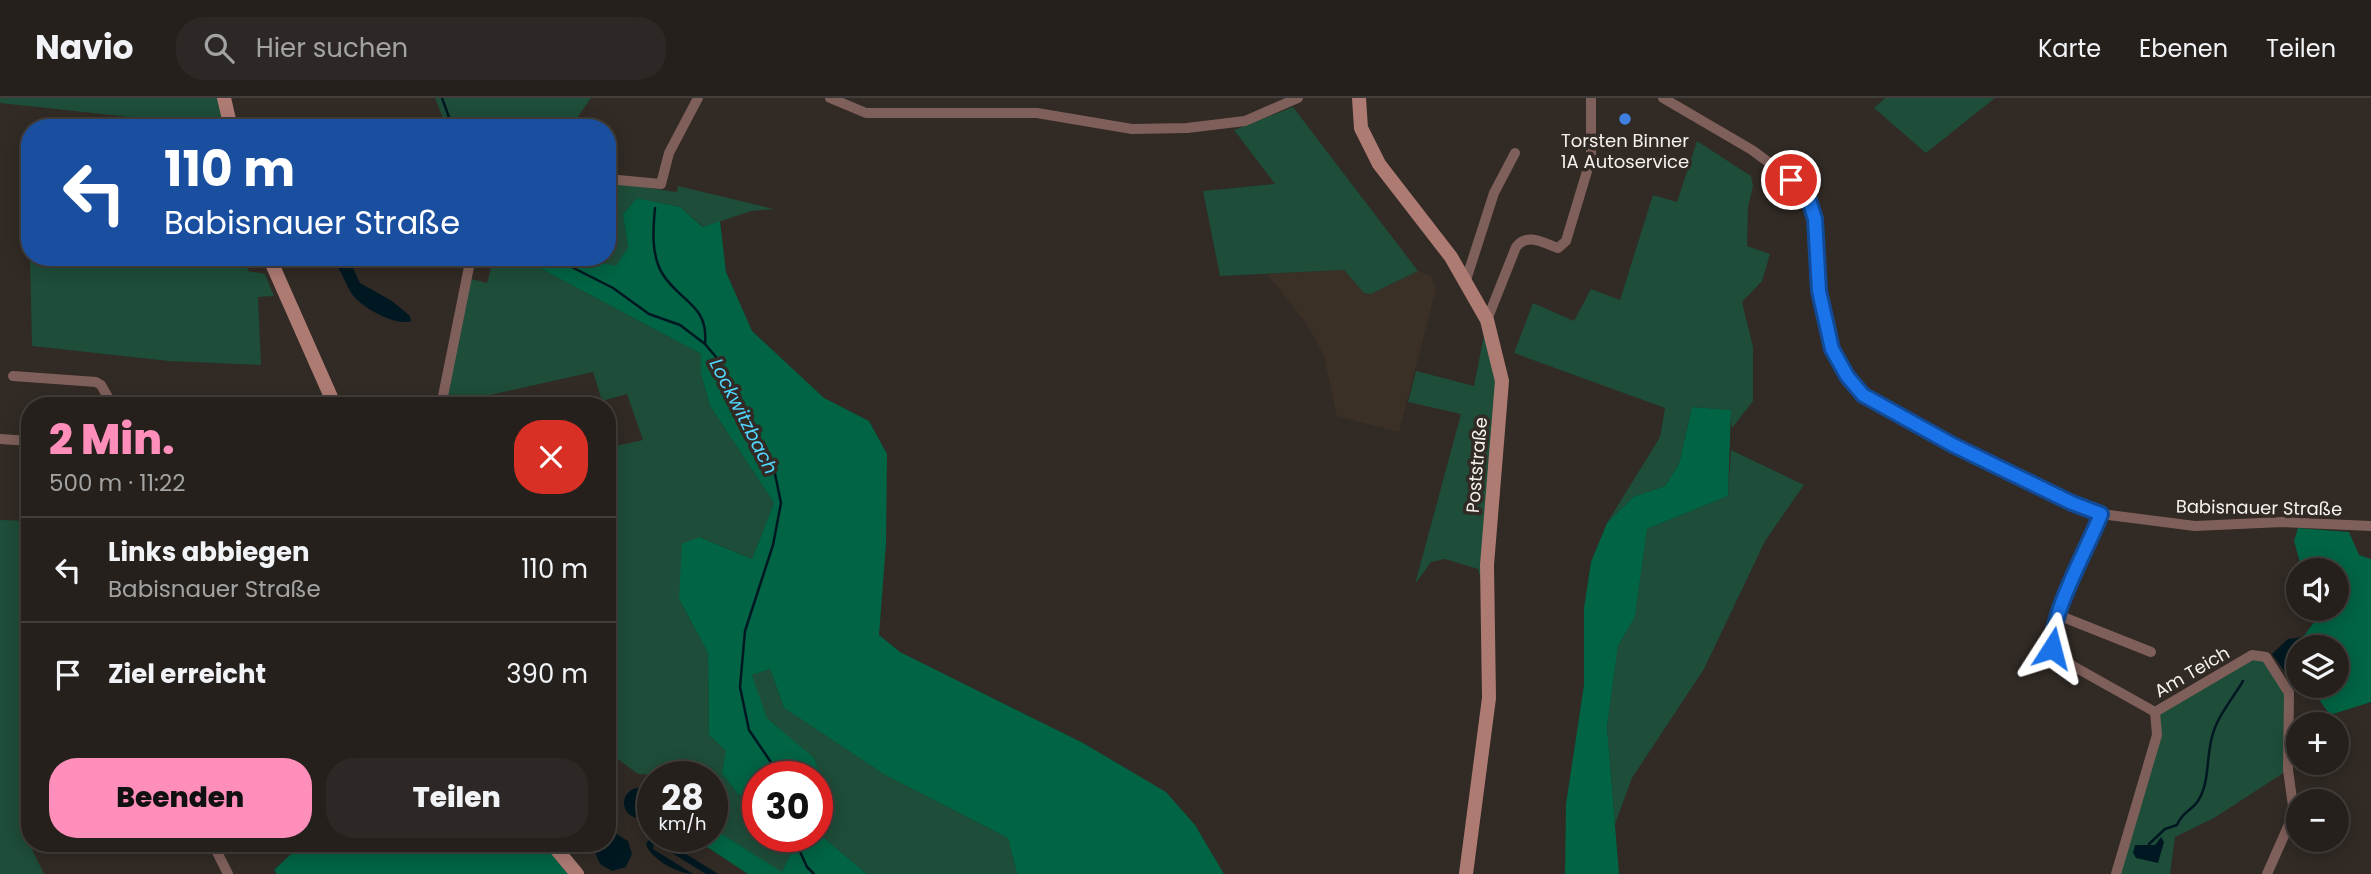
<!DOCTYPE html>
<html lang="de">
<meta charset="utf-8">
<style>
body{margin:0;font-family:Poppins,sans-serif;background:#2d2825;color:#f1f3f6;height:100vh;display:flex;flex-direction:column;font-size:26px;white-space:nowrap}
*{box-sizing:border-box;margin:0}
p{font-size:23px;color:#a3a3a3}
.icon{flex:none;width:38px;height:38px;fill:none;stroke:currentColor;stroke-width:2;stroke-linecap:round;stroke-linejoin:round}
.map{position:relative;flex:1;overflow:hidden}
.side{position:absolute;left:21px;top:299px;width:595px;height:455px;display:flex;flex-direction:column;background:#25201c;border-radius:28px;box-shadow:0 4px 18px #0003,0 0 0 2px #423e3b}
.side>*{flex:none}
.top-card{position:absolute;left:21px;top:21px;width:595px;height:147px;border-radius:28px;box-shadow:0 4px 18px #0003,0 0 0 2px #423e3b;background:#1a4fa0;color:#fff;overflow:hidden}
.fabs{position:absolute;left:2286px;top:460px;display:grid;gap:14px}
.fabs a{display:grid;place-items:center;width:63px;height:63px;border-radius:50%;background:#25201c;box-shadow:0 4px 18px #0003,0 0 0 2px #423e3b;font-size:35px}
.speed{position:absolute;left:637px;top:663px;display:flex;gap:14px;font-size:35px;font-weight:700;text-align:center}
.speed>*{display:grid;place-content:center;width:91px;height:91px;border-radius:50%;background:#25201c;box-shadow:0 4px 18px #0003,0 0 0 2px #423e3b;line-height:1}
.speed small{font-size:18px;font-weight:400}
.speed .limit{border:10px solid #d22;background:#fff;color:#111}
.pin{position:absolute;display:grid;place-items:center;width:60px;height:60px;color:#fff;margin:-30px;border:4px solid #fff;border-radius:50%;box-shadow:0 2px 7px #0007}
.me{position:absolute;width:77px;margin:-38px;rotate:9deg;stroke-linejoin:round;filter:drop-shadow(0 0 5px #0008)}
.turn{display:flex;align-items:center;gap:24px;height:147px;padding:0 28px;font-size:32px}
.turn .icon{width:91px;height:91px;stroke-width:2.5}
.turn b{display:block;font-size:49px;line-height:60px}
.round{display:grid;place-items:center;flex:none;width:74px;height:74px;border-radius:28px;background:#2d2825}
.headline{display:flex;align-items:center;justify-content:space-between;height:119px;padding:0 28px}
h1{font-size:42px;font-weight:800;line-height:52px;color:#ff8eba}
.cta{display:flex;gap:14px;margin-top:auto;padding:14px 28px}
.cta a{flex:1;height:80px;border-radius:28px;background:#ff8eba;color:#111;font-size:28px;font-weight:800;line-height:80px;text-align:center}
.cta a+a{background:#2d2825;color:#f1f3f6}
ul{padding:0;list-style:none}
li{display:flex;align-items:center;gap:21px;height:105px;padding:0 28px;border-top:2px solid #423e3b}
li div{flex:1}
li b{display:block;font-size:26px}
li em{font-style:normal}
header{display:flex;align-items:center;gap:42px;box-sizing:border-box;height:98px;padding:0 35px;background:#25201c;border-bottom:2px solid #423e3b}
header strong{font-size:33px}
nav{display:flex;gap:38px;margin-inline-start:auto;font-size:24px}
.search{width:490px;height:63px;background:#2d2825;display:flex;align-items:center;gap:18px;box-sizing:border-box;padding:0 24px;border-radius:28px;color:#a3a3a3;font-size:26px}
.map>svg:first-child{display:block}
.built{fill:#3b3026}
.green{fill:#1e4d39}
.forest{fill:#016444}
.water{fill:#001821}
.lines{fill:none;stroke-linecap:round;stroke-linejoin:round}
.stream{stroke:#001821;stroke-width:2.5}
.street{stroke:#7f5f5a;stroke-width:10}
.secondary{stroke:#ae7b73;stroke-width:14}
.route-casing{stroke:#114b97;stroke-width:18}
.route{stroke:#1a73e8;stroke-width:12}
.shop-dot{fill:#3f7fe0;stroke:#312a25;stroke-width:2.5}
.labels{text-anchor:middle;stroke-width:7;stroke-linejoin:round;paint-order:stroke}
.poi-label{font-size:18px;fill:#f6f2ee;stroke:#312a25}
.street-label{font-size:18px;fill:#f6f2ee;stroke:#312a25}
.water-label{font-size:19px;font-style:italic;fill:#52d6fe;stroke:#312a25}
</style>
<header>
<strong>Navio</strong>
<div class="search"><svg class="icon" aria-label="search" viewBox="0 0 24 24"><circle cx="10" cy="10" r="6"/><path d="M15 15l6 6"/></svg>Hier suchen</div>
<nav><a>Karte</a><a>Ebenen</a><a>Teilen</a></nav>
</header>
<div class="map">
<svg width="2371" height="776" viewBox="0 0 2371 776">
<rect width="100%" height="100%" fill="#312a25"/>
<path class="built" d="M1344,172L1364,195L1371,196L1418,173L1431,178L1436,191L1399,334L1337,318L1324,258L1306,225L1267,176Z"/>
<path class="green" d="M0,0H224L231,30L0,5Z
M435,0H591L570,30H447Z
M1885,0H1995L1926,55L1874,10Z
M1293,9L1418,173L1371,196L1364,195L1344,172L1220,178L1203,93L1275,86L1234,32Z
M1697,43L1751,78L1753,88L1748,109L1747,148L1770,156L1762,183L1742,204L1753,249V303L1732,330L1730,312L1692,309L1679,366L1665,388L1633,399L1607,425L1660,339L1665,310L1514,255L1533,205L1574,223L1591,191L1620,202L1653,97L1677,104Z
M607,84L677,94L678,88L774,111L751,113L704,129L680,109L637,100L623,116L628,149L616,169L597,164L594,159H607Z
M30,159L109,162L110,159H246L248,173L265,176L274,198L258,199L261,267L169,263L32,248Z
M494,159H519L701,256V276L710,308L774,405L752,461L701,439L679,501L708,555L709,637L726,653L738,696L758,703V738L789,739L793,751L782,775L712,730V679L638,676L619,662L607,665V350L643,342L627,296L602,303L593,274L445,307L471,181L487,185Z
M1487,222L1502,283L1487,503L1478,471L1445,461L1431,464L1415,486L1461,316L1408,304L1416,273L1474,288Z
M1731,352L1804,387L1765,443L1704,571L1632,680L1615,726L1607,629L1618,548L1635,519L1647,431L1728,398Z
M0,422L30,423V725L20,727L44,776H0Z
M2260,556L2289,595L2288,672L2214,720L2175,739L2170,776H2116L2157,637L2155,614Z
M770,571L784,610L885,677L1008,740L1017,776H867L817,734V684L821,680L814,661L767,620L751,577Z"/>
<path class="forest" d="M637,100L680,109L703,129L720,123L726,174L752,233L824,300L869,323L887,356L886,445L879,537L900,554L1083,645L1166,694L1195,727L1224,776H1017L1008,740L885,677L784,610L770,571L752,577L767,620L814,660L822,681L817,684V679H758V703L738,696L722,675L726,653L709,637L708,555L679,501L682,446L700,439L752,461L774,405L710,308L701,276V256L519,159H594L597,164L616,168L628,149L623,116Z
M1692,309L1731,312L1728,398L1647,431L1635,519L1618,548L1607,629L1619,776H1565L1566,706L1584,587V510L1591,464L1607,425L1633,399L1665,388L1679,366Z
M2298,430L2349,434L2359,457L2371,461V604L2330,617L2320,603L2328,590L2324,588H2336V550L2310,549L2312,546L2303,539L2315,523L2317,511H2336V472H2302L2294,443Z
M712,730L782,774L793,751L789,739L817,738V734L867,776H748L692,739L712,738Z
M302,746H543L568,776H277L274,772Z"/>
<path class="water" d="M336,159H348L360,185L392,203L410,218L411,223C396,229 361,209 352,196C345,186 343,175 335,166Z
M2303,539L2313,546L2310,549L2298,550V584L2290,581L2272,556L2288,541Z
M624 705a15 15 0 1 1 30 0a15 15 0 1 1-30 0Z
M616,736L628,743L632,756L626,769L612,773L600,766L596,757L598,746H607V737Z
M651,739H659L718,776H706L654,744L653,751L693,776C679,776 650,761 646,746Z
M2161,739L2164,744L2158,765L2136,760L2133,755L2135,747H2155Z"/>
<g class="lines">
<path class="stream" d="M442,0L453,30
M655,110C653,131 651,156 662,175C679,204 709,206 705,246
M552,159L613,190L649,216L680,227L705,246L716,259L735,307L774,371L781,405L773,447L745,533L740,589L749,632L781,679
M793,738L807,769L814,776
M2149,746L2165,731L2177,727C2182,714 2191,713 2198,703C2210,684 2206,660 2212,639C2217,618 2232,602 2243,583"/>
<path class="street" d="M830,0L866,15H1037L1132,31L1187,30L1245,23L1298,0
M1663,0L1752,52L1791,81L1809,102L1815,121L1819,193L1832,251L1847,278L1863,297L1953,347L2072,405L2101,416L2195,428L2282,424L2371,428
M607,81L661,86L669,55L698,0
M1466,182L1494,95L1515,55
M1487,222L1516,149C1528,134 1543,145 1558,150L1566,143L1591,60V0
M13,278L96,284L101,287L113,308
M119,308H129
M441,308L471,159
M0,341L30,343
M2101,416L2051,538L2052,550L2073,568L2155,614L2157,637L2116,776
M2058,517L2151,554
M2155,614L2252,557L2266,559L2289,595L2288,672L2294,715L2267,776
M213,746L228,776"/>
<path class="secondary" d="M224,0L231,30
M1359,0L1361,30L1379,66L1451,159L1487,222L1502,283L1487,467L1489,600L1466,776
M269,159L335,308
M552,746L577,776"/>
</g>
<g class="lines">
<defs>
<path id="route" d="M1791,82L1809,102L1815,121L1819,193L1832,251L1847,278L1863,297L1953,347L2072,405L2101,416C2088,450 2050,516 2052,550"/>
</defs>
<use href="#route" class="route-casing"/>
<use href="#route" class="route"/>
</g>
<circle class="shop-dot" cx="1625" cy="21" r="7"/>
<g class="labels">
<g class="poi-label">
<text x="1625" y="49">Torsten Binner<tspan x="1625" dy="21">1A Autoservice</tspan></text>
</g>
<g class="street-label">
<text transform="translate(1477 367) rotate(-85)" y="6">Poststraße</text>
<text transform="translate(2259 410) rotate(1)" y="6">Babisnauer Straße</text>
<text transform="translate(2192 574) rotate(-30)" y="6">Am Teich</text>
</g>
<g class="water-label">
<text transform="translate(744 318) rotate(63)" y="7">Lockwitzbach</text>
</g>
</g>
</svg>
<div class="fabs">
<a><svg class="icon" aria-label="sound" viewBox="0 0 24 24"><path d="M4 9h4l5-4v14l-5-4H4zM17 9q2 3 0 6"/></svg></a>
<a><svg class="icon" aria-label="layers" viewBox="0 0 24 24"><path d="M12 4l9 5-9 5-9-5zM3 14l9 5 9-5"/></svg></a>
<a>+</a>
<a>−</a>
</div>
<div class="speed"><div>28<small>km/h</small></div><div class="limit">30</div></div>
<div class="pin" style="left:1791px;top:82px;background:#d93025"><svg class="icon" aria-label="arrive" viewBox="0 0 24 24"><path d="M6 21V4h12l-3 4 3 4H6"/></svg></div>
<svg class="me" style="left:2052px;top:550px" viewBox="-20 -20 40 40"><path d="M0-17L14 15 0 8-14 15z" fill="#1a73e8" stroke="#fff" stroke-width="4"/></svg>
<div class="top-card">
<div class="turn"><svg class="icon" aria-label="left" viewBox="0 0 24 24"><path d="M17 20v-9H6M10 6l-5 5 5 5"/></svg><div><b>110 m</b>Babisnauer Straße</div></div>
</div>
<section class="side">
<div class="headline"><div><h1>2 Min.</h1><p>500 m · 11:22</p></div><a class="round" style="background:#d93025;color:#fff"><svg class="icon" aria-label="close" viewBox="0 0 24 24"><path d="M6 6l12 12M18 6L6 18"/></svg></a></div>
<ul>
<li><svg class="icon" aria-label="left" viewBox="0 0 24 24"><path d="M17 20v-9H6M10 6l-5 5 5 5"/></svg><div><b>Links abbiegen</b><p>Babisnauer Straße</p></div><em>110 m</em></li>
<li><svg class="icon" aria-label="arrive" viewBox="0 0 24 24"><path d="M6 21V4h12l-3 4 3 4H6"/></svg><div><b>Ziel erreicht</b></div><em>390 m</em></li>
</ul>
<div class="cta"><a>Beenden</a><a>Teilen</a></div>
</section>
</div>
